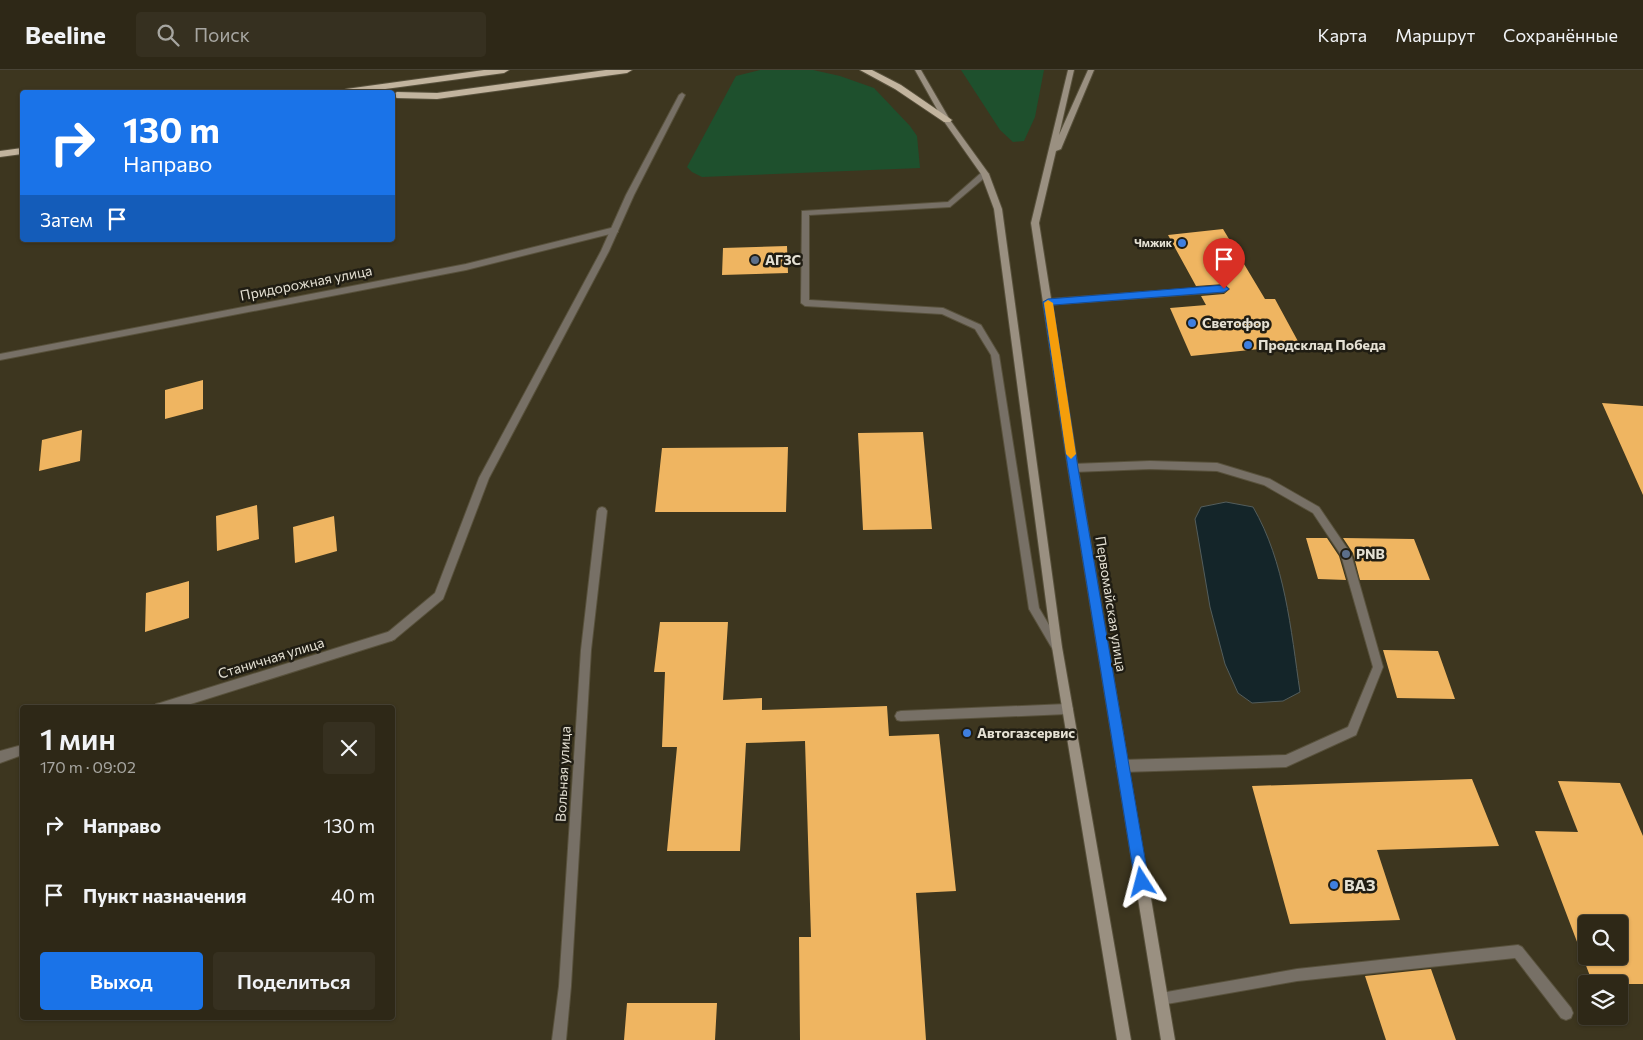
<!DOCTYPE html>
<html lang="ru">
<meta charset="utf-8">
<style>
body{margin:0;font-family:Commissioner,sans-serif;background:#363020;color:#f1f3f6;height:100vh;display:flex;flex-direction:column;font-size:19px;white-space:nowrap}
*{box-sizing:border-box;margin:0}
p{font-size:16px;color:#a7a6a1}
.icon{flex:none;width:28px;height:28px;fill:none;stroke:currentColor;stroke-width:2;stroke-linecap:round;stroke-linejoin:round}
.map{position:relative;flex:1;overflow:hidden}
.sheet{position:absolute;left:20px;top:635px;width:375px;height:315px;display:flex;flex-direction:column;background:#2e2817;border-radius:5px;box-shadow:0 1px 4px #0004,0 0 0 1px #494436}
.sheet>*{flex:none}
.hud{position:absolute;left:20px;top:20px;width:375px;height:152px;border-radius:5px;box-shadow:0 1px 4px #0004,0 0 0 1px #494436;background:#1a73e8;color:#fff;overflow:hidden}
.tools{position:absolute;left:1578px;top:845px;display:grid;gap:10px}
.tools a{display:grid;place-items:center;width:50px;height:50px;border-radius:5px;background:#2e2817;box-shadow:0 1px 4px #0004,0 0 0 1px #494436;font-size:25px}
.pin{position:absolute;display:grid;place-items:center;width:42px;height:42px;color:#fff;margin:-51px -21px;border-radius:50% 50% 50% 0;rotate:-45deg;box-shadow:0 0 5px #0007}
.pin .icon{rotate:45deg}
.me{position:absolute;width:55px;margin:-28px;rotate:351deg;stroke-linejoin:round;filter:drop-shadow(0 0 4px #0008)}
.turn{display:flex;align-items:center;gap:18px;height:105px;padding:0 20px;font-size:22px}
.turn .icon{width:65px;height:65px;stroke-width:2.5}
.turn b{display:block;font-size:35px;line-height:42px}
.then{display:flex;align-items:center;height:48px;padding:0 20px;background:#0003;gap:10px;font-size:19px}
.round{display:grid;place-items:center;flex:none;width:52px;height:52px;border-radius:5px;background:#363020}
.overview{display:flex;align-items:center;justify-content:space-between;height:85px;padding:0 20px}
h1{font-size:30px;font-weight:600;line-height:38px}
.action{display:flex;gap:10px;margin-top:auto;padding:10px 20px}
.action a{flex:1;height:58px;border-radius:5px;background:#1a73e8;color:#fff;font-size:20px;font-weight:600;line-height:58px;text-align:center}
.action a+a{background:#363020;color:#f1f3f6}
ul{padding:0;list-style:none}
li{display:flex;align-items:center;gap:15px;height:70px;padding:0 20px}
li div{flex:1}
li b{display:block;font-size:19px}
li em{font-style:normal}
header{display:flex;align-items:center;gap:30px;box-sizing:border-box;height:70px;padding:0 25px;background:#2e2817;border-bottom:1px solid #494436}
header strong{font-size:24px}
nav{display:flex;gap:28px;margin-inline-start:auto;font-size:18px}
.search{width:350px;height:45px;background:#363020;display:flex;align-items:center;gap:12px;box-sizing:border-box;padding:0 18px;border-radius:5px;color:#a7a6a1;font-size:19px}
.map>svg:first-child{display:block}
.green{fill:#1e502d}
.water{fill:#142529;stroke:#535d5c}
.building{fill:#efb561;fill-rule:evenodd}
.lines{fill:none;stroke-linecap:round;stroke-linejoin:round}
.service-casing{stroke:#58513c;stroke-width:2}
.minor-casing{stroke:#58513c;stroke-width:2}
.secondary-casing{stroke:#58513c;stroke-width:2}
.trunk-casing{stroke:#58513c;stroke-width:2}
.service{fill:#777066;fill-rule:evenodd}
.minor{fill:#777066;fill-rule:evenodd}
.secondary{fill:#9a9081;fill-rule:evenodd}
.trunk{fill:#c2b49e;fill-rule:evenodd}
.route{fill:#1a73e8;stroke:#114b97}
.slow{fill:#f59e0b}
.shop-dot{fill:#3f7fe0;stroke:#201d13;stroke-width:2}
.service-dot{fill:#5c6f8a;stroke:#201d13;stroke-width:2}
.labels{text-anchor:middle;stroke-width:5;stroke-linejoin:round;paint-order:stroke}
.far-poi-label{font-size:11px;font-weight:bold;fill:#e5e1d4;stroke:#201d13;text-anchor:end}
.poi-label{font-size:14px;font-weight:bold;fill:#e5e1d4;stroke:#201d13;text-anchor:start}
.street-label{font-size:14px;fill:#e5e1d4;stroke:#201d13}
.near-poi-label{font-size:16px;font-weight:bold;fill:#e5e1d4;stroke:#201d13;text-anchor:start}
</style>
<header>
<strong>Beeline</strong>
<div class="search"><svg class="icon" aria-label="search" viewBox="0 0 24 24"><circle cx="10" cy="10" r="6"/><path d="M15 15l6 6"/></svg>Поиск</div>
<nav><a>Карта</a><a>Маршрут</a><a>Сохранённые</a></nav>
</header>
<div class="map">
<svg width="1643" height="970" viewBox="0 0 1643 970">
<rect width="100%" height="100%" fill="#3d361f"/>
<path class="green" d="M760,0H813L840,6L874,18L910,56L917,66L920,98L702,107L692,102L687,97L736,6Z
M961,0H1044L1035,47L1024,71L1013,72L1000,60Z"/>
<path class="water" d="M1226,432L1253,437C1285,492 1291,560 1300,622L1283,631L1252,633L1238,623L1225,594L1210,537L1195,449L1201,437Z"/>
<path class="building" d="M1223,159L1265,229H1275L1300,275L1191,286L1170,238L1206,235L1201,226L1224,224L1230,219L1224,214L1196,216L1168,165Z
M787,176L788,203L722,205L723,178Z
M203,310V339L165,349V320Z
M1602,333L1643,336V425Z
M82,360L80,391L39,401L42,370Z
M923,362L932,459L863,460L858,363Z
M788,377L786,442H655L662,378Z
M257,435L259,469L217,481L216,446Z
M334,446L337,481L295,493L293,457Z
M1306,468H1327L1339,486L1346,510L1318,509Z
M1343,468L1414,469L1430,510H1360L1353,483Z
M189,511V548L145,562L146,523Z
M660,552H728L723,630L762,628V640L887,636L889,666L939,664L956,821L916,823L926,970H800L799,867H811L805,671L746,673L740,781H667L677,677H662L665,602H654Z
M1383,580L1438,581L1455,629L1397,628Z
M1472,709L1499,776L1377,780L1400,850L1290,854L1252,716Z
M1558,711L1620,713L1643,766V914H1593L1535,761L1578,762ZM1586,854H1619V886H1586Z
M1431,899L1456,970H1386L1365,906Z
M627,933H717L715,970H624Z"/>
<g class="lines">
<defs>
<path id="service" d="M682,23L685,25L634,125L609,181L489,408L443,529L395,569L391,571L387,569L386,566L387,563L435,523L479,408L601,181L626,125L679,25Z
M982,102H985L989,104L950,137L809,145V230L943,238L981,255L999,285L1039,538L1062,577L1061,580L1057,582L1053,580L1029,539L991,285L975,259L942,244L805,236L801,233L802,141L948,132Z
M1224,216L1228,219L1224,222L1048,235L1044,232L1048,229Z
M1150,391L1217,393L1270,409L1319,437L1351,484L1383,597L1356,665L1286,697L1122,702L1118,700L1116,696L1118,692L1122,690L1286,685L1348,657L1373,597L1341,485L1313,443L1264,415L1217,401L1150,399L1073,402L1068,398L1073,394Z
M1067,634L1071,635L1073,639L1071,643L1067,644L901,651L897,650L895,646L897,642L901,641Z
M1518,875L1522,877L1571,938L1573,943L1571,948L1566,950L1561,948L1515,888L1297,911L1161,935L1156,934L1155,929L1156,924L1161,923L1297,899Z"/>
<path id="minor" d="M615,157L618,158V162L466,200L0,290V284L466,194Z
M602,437L605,438L607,441L591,580L571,916L566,970H552L559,916L581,580L597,441L599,438Z
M391,561L395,563L396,566L395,569L391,571L178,638H155L156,634L160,633Z
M22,675V685L0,693V681Z"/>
<path id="secondary" d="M915,0H921L950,50L989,104L1002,139L1062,577L1131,970H1117L1052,577L994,139L981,104L943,50Z
M1068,0H1074L1059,65L1088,0H1094L1061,79L1056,81L1039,153L1078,398L1175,970H1161L1068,398L1031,153Z"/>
<path id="trunk" d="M484,0H509L504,3L363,22H341L346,19Z
M606,0H632L627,3L437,29L397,28L392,25L397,22L437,23Z
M860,0H872L901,15L952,50L950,52H944L895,19Z
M22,78V84L0,87V81Z"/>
</defs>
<use href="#service" class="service-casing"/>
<use href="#minor" class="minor-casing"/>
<use href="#secondary" class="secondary-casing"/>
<use href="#trunk" class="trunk-casing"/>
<use href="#service" class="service"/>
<use href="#minor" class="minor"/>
<use href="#secondary" class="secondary"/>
<use href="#trunk" class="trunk"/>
</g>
<path class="route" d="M1224,215L1229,219L1224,222L1053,235L1078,398L1149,812L1147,817L1142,819L1137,817L1135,812L1068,398L1043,232L1048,229Z"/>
<path class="slow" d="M1048,230L1053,233L1076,384L1071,389L1066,384L1044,233Z"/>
<g class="shop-dot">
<circle cx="1182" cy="173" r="5"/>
<circle cx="1192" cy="253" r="5"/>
<circle cx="1248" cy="275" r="5"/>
<circle cx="967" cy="663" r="5"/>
<circle cx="1334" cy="815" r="5"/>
</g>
<g class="service-dot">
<circle cx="755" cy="190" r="5"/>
<circle cx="1346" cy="484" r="5"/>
</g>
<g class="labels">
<g class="far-poi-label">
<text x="1172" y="177">Чмжик</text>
</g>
<g class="poi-label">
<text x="765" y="195">АГЗС</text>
<text x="1202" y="258">Светофор</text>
<text x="1258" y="280">Продсклад Победа</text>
<text x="1356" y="489">PNB</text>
<text x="977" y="668">Автогазсервис</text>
</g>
<g class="street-label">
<text transform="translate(306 213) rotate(-11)" y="5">Придорожная улица</text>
<text transform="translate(1111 534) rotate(81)" y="5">Первомайская улица</text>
<text transform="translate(271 588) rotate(-17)" y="5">Станичная улица</text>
<text transform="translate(563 704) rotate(-87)" y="5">Вольная улица</text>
</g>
<g class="near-poi-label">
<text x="1344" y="821">ВАЗ</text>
</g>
</g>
</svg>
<div class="tools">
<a><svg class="icon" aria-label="search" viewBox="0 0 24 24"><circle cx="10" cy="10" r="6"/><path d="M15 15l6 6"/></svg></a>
<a><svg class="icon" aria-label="layers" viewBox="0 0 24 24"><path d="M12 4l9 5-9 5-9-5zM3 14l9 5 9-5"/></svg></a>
</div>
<div class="pin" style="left:1224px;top:219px;background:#d93025"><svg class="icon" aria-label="arrive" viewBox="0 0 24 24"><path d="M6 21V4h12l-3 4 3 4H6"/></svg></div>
<svg class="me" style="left:1142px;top:812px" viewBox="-20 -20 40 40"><path d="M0-17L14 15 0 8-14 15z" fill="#1a73e8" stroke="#fff" stroke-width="4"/></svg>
<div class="hud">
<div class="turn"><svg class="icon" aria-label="right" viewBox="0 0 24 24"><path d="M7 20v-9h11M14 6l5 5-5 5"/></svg><div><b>130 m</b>Направо</div></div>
<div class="then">Затем<svg class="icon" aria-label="arrive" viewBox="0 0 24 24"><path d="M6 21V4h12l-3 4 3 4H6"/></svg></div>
</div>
<section class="sheet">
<div class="overview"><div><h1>1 мин</h1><p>170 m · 09:02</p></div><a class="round"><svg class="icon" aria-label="close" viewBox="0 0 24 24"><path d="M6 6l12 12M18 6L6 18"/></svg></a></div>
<ul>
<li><svg class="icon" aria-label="right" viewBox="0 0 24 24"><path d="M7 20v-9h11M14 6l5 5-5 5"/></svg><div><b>Направо</b></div><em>130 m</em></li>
<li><svg class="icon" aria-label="arrive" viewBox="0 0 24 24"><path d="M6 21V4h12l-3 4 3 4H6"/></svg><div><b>Пункт назначения</b></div><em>40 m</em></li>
</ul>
<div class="action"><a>Выход</a><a>Поделиться</a></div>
</section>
</div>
